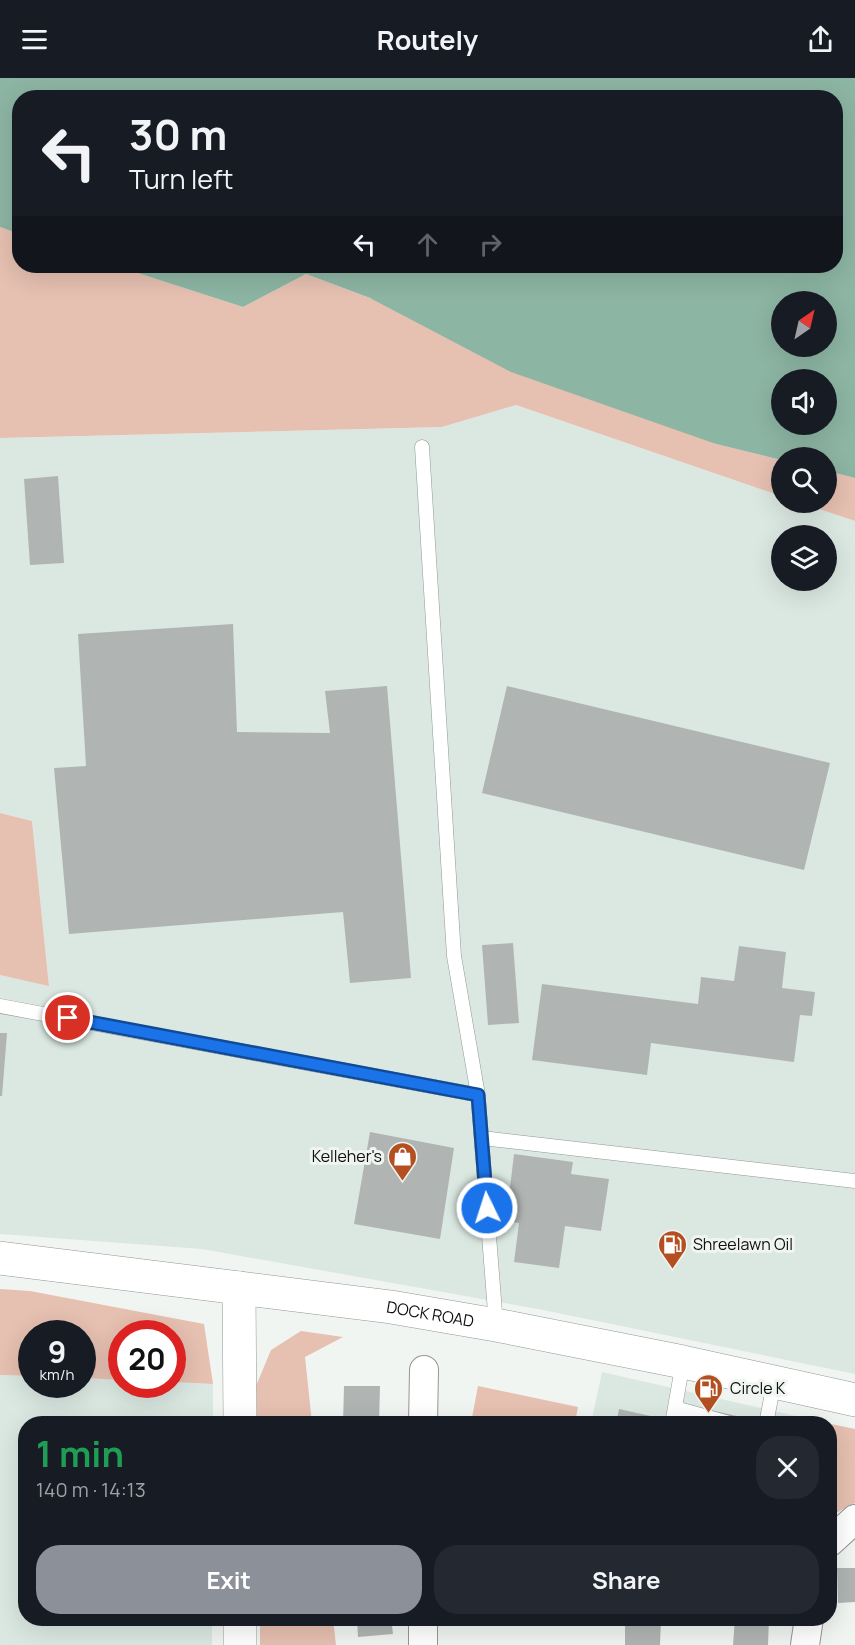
<!DOCTYPE html>
<meta charset="utf-8">
<style>
body{margin:0;font-family:Manrope,sans-serif;background:#242831;color:#f1f3f6;height:100vh;display:flex;flex-direction:column;font-size:22px;white-space:nowrap}
*{box-sizing:border-box;margin:0}
p{font-size:20px;color:#9ea1a6}
.icon{flex:none;width:33px;height:33px;fill:none;stroke:currentColor;stroke-width:2;stroke-linecap:round;stroke-linejoin:round}
.map{position:relative;flex:1;overflow:hidden}
.panel{position:absolute;left:18px;top:1338px;width:819px;height:210px;display:flex;flex-direction:column;background:#171b24;border-radius:24px;box-shadow:0 6px 24px #0002}
.panel>*{flex:none}
.banner{position:absolute;left:12px;top:12px;width:831px;height:183px;border-radius:24px;box-shadow:0 6px 24px #0002;background:#171b24;color:#f1f3f6;overflow:hidden}
.needle{width:39px;rotate:34deg}
.tools{position:absolute;left:771px;top:213px;display:grid;gap:12px}
.tools a{display:grid;place-items:center;width:66px;height:66px;border-radius:50%;background:#171b24;box-shadow:0 6px 24px #0002;font-size:30px}
.speed{position:absolute;left:18px;top:1242px;display:flex;gap:12px;font-size:30px;font-weight:700;text-align:center}
.speed>*{display:grid;place-content:center;width:78px;height:78px;border-radius:50%;background:#171b24;box-shadow:0 6px 24px #0002;line-height:1}
.speed small{font-size:15px;font-weight:400}
.speed .limit{border:9px solid #d22;background:#fff;color:#111}
.pin{position:absolute;display:grid;place-items:center;width:51px;height:51px;color:#fff;margin:-26px;border:3px solid #fff;border-radius:50%;box-shadow:0 2px 6px #0007}
.me{position:absolute;width:66px;margin:-33px;rotate:356deg;stroke-linejoin:round;filter:drop-shadow(0 0 4px #0008)}
.turn{display:flex;align-items:center;gap:21px;height:126px;padding:0 18px;font-size:27px}
.turn .icon{width:78px;height:78px;stroke-width:2.5}
.turn b{display:block;font-size:42px;line-height:51px}
.lanes{display:flex;align-items:center;height:57px;padding:0 18px;background:#0003;justify-content:center;gap:30px;direction:ltr}
.lanes .off{opacity:.35}
.round{display:grid;place-items:center;flex:none;width:63px;height:63px;border-radius:24px;background:#242831}
.headline{display:flex;align-items:center;justify-content:space-between;height:102px;padding:0 18px}
h1{font-size:36px;font-weight:700;line-height:45px;color:#1e9e55}
.cta{display:flex;gap:12px;margin-top:auto;padding:12px 18px}
.cta a{flex:1;height:69px;border-radius:24px;background:#8c9099;color:#fff;font-size:24px;font-weight:700;line-height:69px;text-align:center}
.cta a+a{background:#242831;color:#f1f3f6}
header{display:flex;justify-content:space-between;align-items:center;height:78px;padding:0 18px;background:#171b24;font-size:27px;font-weight:700}
.map>svg:first-child{display:block}
.built{fill:#dbe8e2;fill-rule:evenodd}
.green{fill:#e6c0b1}
.water{fill:#8db5a3;fill-rule:evenodd}
.building{fill:#b0b5b3}
.lines{fill:none;stroke-linecap:round;stroke-linejoin:round}
.lane-casing{stroke:#939795;stroke-width:15}
.street-casing{stroke:#939795;stroke-width:30}
.secondary-casing{stroke:#939795;stroke-width:34}
.lane{stroke:#fff;stroke-width:14}
.street{stroke:#fff;stroke-width:28}
.secondary{stroke:#fff;stroke-width:33}
.route-casing{stroke:#114b97;stroke-width:15}
.route{stroke:#1a73e8;stroke-width:10}
.labels{text-anchor:middle;stroke-width:6;stroke-linejoin:round;paint-order:stroke}
.poi-label{font-size:16px;fill:#0e100f;stroke:#f0f5f2;text-anchor:start}
.street-label{font-size:16px;fill:#0e100f;stroke:#f0f5f2}
</style>
<header><svg class="icon" aria-label="menu" viewBox="0 0 24 24"><path d="M4 6h16M4 12h16M4 18h16"/></svg>Routely<svg class="icon" aria-label="share" viewBox="0 0 24 24"><path d="M12 15V3M7 8l5-5 5 5M5 13v7h14v-7"/></svg></header>
<div class="map">
<svg width="855" height="1567" viewBox="0 0 855 1567">
<rect width="100%" height="100%" fill="#f0f5f2"/>
<path class="built" d="M516,327L781,418L782,424L801,425L855,443V1296L538,1231L202,1171L0,1156V897L49,907L32,743L0,735V360L442,349ZM782,458H826V502H782Z
M602,1294L827,1345L591,1346Z
M0,1297L31,1298L32,1306H82L83,1300L121,1302L122,1306H172L173,1304L213,1306V1345L26,1346V1540L212,1541V1567H0Z"/>
<path class="green" d="M0,149L19,156L20,188H116L243,229L306,196L370,220L716,366L781,382V418L516,327L442,349L0,360Z
M827,393L855,400V443L801,425L826,424Z
M0,735L32,743L49,908L0,897Z
M0,1211L30,1213L204,1246L213,1306L173,1304L172,1256H122L121,1302L83,1300L82,1256H32L31,1298L0,1297Z
M301,1253L343,1259L305,1279L312,1345H257L256,1308L271,1272Z
M478,1308L578,1329L575,1345H471Z
M831,1346L855,1351V1425L830,1438Z
M260,1541H333L336,1567H260Z"/>
<path class="water" d="M0,0H855V400L827,393L826,380H782L781,382L716,366L511,294L370,220L306,196L243,229L116,188H836V20H20L19,156L0,149ZM782,224H826V268H782ZM782,302H826V346H782Z"/>
<path class="building" d="M58,398L64,485L30,487L24,401Z
M233,546L237,654L330,655L325,613L387,608L411,900L350,905L343,834L69,856L54,690L86,688L78,556Z
M507,608L830,685L804,792L482,715Z
M513,865L519,945L488,947L482,867Z
M739,868L786,874L782,910L815,914L812,938L800,937L794,984L651,965L647,997L532,982L542,906L698,926L701,899L734,903Z
M0,955H7L2,1018H0Z
M370,1054L454,1070L440,1161L354,1146Z
M514,1076L573,1084L571,1096L609,1101L601,1153L565,1148L559,1190L514,1184L519,1145L506,1143Z
M344,1308H380L379,1346H343Z
M697,1329L750,1341L749,1346H692Z
M619,1331L682,1345V1346H616Z
M837,1490H855V1524L838,1525Z
M357,1540H391L393,1556L358,1559Z
M625,1540H661L660,1567H625Z
M735,1540H769L768,1567H733Z"/>
<g class="lines">
<defs>
<path id="lane" d="M422,369L454,878L478,1017L496,1247
M0,928L478,1017
M482,1060L855,1103
M675,1330L733,1346
M672,1346L683,1284
M766,1346L774,1305"/>
<path id="street" d="M423,1346L424,1292
M830,1464L855,1441
M423,1567V1540
M805,1567L809,1540"/>
<g id="secondary">
<path id="s1" d="M0,1180L391,1229L496,1247L683,1284L855,1322"/>
<path d="M239,1210L240,1346"/>
<path d="M240,1567V1540"/>
</g>
</defs>
<use href="#lane" class="lane-casing"/>
<use href="#street" class="street-casing"/>
<use href="#secondary" class="secondary-casing"/>
<use href="#lane" class="lane"/>
<use href="#street" class="street"/>
<use href="#secondary" class="secondary"/>
</g>
<g class="lines">
<defs>
<path id="route" d="M68,940L478,1017L487,1130"/>
</defs>
<use href="#route" class="route-casing"/>
<use href="#route" class="route"/>
</g>
<defs>
<symbol id="shop-pin" viewBox="-11 -11 22 30"><path d="M0 17L-7.5 6A9.5 9.5 0 1 1 7.5 6Z" fill="#b44f22" stroke="#f0f5f2"/><path d="M-5-2.5h2.3a2.7 3.5 0 0 1 5.4 0H5L5.5 6h-11ZM-1.5-2.5h3a1.5 2.3 0 0 0-3 0Z" fill="#fff"/></symbol>
<symbol id="fuel-pin" viewBox="-11 -11 22 30"><path d="M0 17L-7.5 6A9.5 9.5 0 1 1 7.5 6Z" fill="#b44f22" stroke="#f0f5f2"/><path d="M-5.5-6h7V0h2V4h1.3V-2.5L3-4.5l.8-.8L6-3V5H2.5V1h-1V6h-7ZM-4.2-4.7v3.2H.2V-4.7Z" fill="#fff"/></symbol>
</defs>
<g fill-rule="evenodd">
<use href="#shop-pin" x="386" y="1062" width="33" height="45"/>
<use href="#fuel-pin" x="656" y="1150" width="33" height="45"/>
<use href="#fuel-pin" x="692" y="1294" width="33" height="45"/>
</g>
<g class="labels">
<g class="poi-label">
<text x="382" y="1084" text-anchor="end">Kelleher's</text>
<text x="693" y="1172">Shreelawn Oil</text>
<text x="730" y="1316">Circle K</text>
</g>
<g class="street-label">
<text dy="6" stroke="none"><textPath href="#s1" startOffset="434">DOCK ROAD</textPath></text>
</g>
</g>
</svg>
<div class="tools">
<a><svg class="needle" viewBox="-14 -14 28 28"><path d="M0-13l5 13h-10z" fill="#e53935"/><path d="M0 13l5-13h-10z" fill="#9ea1a6"/></svg></a>
<a><svg class="icon" aria-label="sound" viewBox="0 0 24 24"><path d="M4 9h4l5-4v14l-5-4H4zM17 9q2 3 0 6"/></svg></a>
<a><svg class="icon" aria-label="search" viewBox="0 0 24 24"><circle cx="10" cy="10" r="6"/><path d="M15 15l6 6"/></svg></a>
<a><svg class="icon" aria-label="layers" viewBox="0 0 24 24"><path d="M12 4l9 5-9 5-9-5zM3 14l9 5 9-5"/></svg></a>
</div>
<div class="speed"><div>9<small>km/h</small></div><div class="limit">20</div></div>
<div class="pin" style="left:68px;top:940px;background:#d93025"><svg class="icon" aria-label="arrive" viewBox="0 0 24 24"><path d="M6 21V4h12l-3 4 3 4H6"/></svg></div>
<svg class="me" style="left:487px;top:1130px" viewBox="-20 -20 40 40"><circle r="17" fill="#1a73e8" stroke="#fff" stroke-width="3"/><path d="M0-11L8 9 0 5-8 9z" fill="#fff"/></svg>
<div class="banner">
<div class="turn"><svg class="icon" aria-label="left" viewBox="0 0 24 24"><path d="M17 20v-9H6M10 6l-5 5 5 5"/></svg><div><b>30 m</b>Turn left</div></div>
<div class="lanes"><svg class="icon" aria-label="left" viewBox="0 0 24 24"><path d="M17 20v-9H6M10 6l-5 5 5 5"/></svg><svg class="icon off" aria-label="ahead" viewBox="0 0 24 24"><path d="M12 20V5M6 11l6-6 6 6"/></svg><svg class="icon off" aria-label="right" viewBox="0 0 24 24"><path d="M7 20v-9h11M14 6l5 5-5 5"/></svg></div>
</div>
<section class="panel">
<div class="headline"><div><h1>1 min</h1><p>140 m · 14:13</p></div><a class="round"><svg class="icon" aria-label="close" viewBox="0 0 24 24"><path d="M6 6l12 12M18 6L6 18"/></svg></a></div>
<div class="cta"><a>Exit</a><a>Share</a></div>
</section>
</div>
